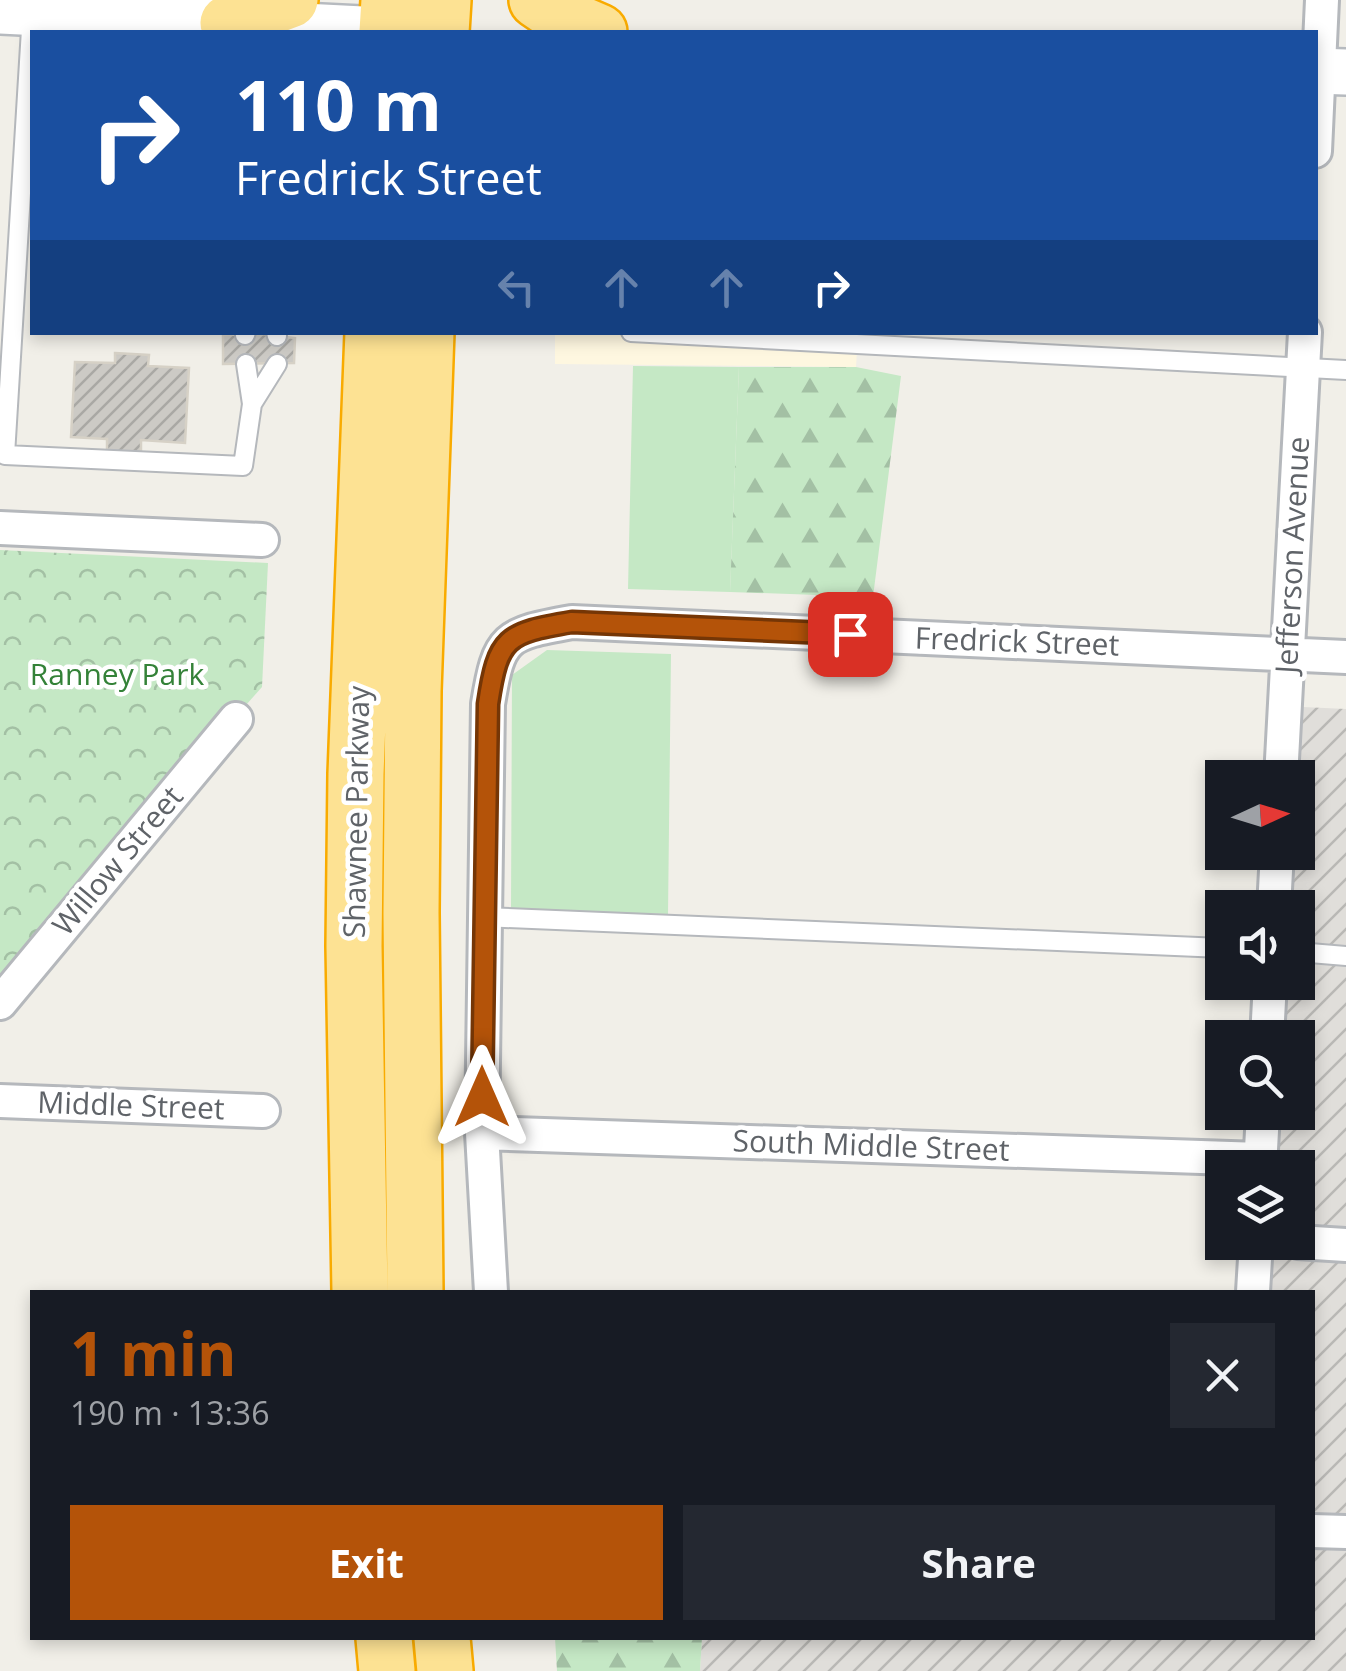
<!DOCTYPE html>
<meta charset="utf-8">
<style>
body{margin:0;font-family:"Open Sans",sans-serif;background:#242831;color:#f1f3f6;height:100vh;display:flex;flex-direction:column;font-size:38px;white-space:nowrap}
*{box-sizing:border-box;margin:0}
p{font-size:32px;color:#9ea1a6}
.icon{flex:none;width:55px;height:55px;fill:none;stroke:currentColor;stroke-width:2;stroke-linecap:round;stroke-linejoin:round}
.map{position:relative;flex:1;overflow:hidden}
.drawer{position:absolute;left:30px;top:1290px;width:1285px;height:350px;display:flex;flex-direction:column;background:#171b24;border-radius:0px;box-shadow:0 5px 15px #0003}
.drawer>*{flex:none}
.banner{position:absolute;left:30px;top:30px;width:1288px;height:305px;border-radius:0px;box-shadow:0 5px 15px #0003;background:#1a4fa0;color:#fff;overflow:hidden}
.needle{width:65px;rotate:86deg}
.tools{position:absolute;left:1205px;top:760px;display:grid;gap:20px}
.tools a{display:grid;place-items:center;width:110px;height:110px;border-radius:0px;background:#171b24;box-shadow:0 5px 15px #0003;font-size:50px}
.pin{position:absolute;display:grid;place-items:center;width:85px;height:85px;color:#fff;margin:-42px;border-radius:20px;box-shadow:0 5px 15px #0006}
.me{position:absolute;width:110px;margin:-55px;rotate:0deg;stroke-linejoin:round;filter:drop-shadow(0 0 8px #0008)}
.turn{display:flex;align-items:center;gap:35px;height:210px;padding:0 40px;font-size:45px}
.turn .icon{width:130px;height:130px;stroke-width:2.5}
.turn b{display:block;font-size:70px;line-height:85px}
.lanes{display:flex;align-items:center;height:95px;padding:0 40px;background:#0003;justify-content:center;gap:50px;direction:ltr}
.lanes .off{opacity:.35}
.round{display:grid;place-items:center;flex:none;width:105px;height:105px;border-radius:0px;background:#242831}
.summary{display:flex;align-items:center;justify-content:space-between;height:170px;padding:0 40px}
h1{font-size:60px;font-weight:700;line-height:75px;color:#b45309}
.primary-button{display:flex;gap:20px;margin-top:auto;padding:20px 40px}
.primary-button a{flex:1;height:115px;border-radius:0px;background:#b45309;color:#fff;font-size:40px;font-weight:700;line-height:115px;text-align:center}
.primary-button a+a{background:#242831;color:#f1f3f6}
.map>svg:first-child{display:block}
.commercial{fill:#fef7e0}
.industrial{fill:url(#industrial-furrows)}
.green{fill:#c5e8c5}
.forest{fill:url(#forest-firs)}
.park{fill:url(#park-crowns)}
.building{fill:url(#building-hatch);stroke:#d6d1c6;stroke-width:2.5}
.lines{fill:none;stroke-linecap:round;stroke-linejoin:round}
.lane-casing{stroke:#b5b8bc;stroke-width:22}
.street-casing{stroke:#b5b8bc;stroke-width:38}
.secondary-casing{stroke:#b6babf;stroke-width:50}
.highway-casing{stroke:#f9ab00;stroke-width:60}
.lane{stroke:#fff;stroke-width:18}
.street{stroke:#fff;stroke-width:32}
.secondary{stroke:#fff;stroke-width:45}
.highway{stroke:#fde293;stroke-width:55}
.route-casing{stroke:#753606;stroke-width:25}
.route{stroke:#b45309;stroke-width:18}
.labels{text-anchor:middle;stroke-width:9;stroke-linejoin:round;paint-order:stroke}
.street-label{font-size:30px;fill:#5f6368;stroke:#fff}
.park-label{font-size:30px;fill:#348238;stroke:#fff}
</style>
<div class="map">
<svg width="1346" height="1671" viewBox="0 0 1346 1671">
<defs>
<pattern id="industrial-furrows" width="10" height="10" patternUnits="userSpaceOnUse" patternTransform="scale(2.5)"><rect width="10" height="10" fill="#e0deda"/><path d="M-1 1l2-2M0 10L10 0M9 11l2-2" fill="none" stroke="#b9b8b5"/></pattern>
<pattern id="forest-firs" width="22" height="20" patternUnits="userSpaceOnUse" patternTransform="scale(2.5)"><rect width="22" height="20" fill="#c5e8c5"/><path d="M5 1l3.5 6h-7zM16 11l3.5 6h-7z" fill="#a3c0a4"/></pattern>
<pattern id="park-crowns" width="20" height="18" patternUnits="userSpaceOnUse" patternTransform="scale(2.5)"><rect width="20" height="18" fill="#c5e8c5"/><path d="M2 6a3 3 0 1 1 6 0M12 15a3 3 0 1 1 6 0" fill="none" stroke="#a3c0a4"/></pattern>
<pattern id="building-hatch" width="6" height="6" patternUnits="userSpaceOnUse" patternTransform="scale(2.5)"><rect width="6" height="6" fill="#cccac5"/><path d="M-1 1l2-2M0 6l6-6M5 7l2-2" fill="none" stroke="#a9a8a4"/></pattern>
</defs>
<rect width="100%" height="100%" fill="#f1efe8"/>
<path class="commercial" d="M555,333H858L856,367L555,364Z"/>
<path class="industrial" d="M1303,707L1346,709V1671H700L702,1638H1312V1292H1270L1273,1243L1298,1242V1168L1277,1167L1280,1113L1298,1112V1038L1285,1037L1288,983L1298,982V908L1292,907Z"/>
<path class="green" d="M633,366L739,367L730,592L628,589Z
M547,650L671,654L668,914L511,910L512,675Z"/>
<path class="forest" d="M739,367H856L901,376L873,597L730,592Z
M555,1638H702L700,1671H557Z"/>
<path class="park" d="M0,550L268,563L262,687L0,982Z"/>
<path class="building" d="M262,334L295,338L294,363L223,364V335Z
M115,353L149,355L148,366L189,368L185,443L141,440V452L107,451V439L71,437L75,362L115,363Z"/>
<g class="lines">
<defs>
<path id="lane" d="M32,13L5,455L243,466L252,404L277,364
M276,332L277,336
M631,332L1346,370
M245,335L246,332
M246,364L252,404
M483,917L1222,948
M1298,952L1346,956"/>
<path id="street" d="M1315,151L1322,0
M0,528L262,540
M1281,778L1305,332
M1274,908L1277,852
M0,1003L236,719
M1267,1038L1270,982
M0,1101L263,1111
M482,1133L1260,1159
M1260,1168L1263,1112
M1298,1242L1346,1245
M491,1292L482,1133L488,704C499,636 505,634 572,622L1346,657
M1253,1292L1256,1242
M1312,1531L1346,1532"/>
<path id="secondary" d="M0,11L422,32
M1315,71L1346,72"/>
<path id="highway" d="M537,0L559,15L599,32
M228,23L290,0
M387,32L389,0
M441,32L443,0
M360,1292L354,946L356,774L373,332
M415,1292L411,913L413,691L426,332
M384,1638L387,1671
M442,1638L445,1671"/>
</defs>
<use href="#lane" class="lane-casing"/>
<use href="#street" class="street-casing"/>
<use href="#secondary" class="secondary-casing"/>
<use href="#highway" class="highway-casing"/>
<use href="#lane" class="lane"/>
<use href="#street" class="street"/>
<use href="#secondary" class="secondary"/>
<use href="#highway" class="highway"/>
</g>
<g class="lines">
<defs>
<path id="route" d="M482,1097L488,704C498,637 506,633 572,622L850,634"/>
</defs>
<use href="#route" class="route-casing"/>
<use href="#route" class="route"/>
</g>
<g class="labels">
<g class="street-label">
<text transform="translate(1293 555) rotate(-87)" y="10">Jefferson Avenue</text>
<text transform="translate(1017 642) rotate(2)" y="10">Fredrick Street</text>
<text transform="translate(357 812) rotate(-89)" y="10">Shawnee Parkway</text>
<text transform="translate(118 861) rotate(-50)" y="10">Willow Street</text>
<text transform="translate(131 1106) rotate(2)" y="10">Middle Street</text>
<text transform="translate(871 1146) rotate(2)" y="10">South Middle Street</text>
</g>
<g class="park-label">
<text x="117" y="685">Ranney Park</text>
</g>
</g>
</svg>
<div class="tools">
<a><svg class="needle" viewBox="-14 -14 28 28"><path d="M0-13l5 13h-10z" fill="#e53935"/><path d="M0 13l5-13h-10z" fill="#9ea1a6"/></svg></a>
<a><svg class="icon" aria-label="sound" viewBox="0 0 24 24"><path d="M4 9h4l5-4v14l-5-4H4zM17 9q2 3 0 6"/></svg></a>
<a><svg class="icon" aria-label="search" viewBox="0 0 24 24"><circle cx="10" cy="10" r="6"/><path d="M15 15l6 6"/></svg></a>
<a><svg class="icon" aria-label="layers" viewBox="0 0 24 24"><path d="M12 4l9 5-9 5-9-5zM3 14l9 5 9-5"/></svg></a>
</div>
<div class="pin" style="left:850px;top:634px;background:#d93025"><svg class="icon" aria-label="arrive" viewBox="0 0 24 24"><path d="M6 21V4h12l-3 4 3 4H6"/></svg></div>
<svg class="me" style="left:482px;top:1097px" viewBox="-20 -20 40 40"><path d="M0-17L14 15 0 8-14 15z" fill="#b45309" stroke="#fff" stroke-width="4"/></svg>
<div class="banner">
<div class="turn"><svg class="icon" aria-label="right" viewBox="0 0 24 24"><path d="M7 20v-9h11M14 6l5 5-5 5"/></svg><div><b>110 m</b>Fredrick Street</div></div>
<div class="lanes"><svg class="icon off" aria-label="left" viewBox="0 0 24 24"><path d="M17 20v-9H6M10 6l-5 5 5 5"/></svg><svg class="icon off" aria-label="ahead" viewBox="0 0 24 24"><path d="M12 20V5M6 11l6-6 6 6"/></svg><svg class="icon off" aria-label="ahead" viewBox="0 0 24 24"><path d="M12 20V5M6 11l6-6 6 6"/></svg><svg class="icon" aria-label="right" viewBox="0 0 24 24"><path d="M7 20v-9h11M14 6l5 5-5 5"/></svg></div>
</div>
<section class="drawer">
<div class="summary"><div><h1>1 min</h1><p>190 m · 13:36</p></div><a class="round"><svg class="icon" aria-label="close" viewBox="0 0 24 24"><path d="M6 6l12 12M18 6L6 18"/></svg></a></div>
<div class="primary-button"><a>Exit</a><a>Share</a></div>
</section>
</div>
